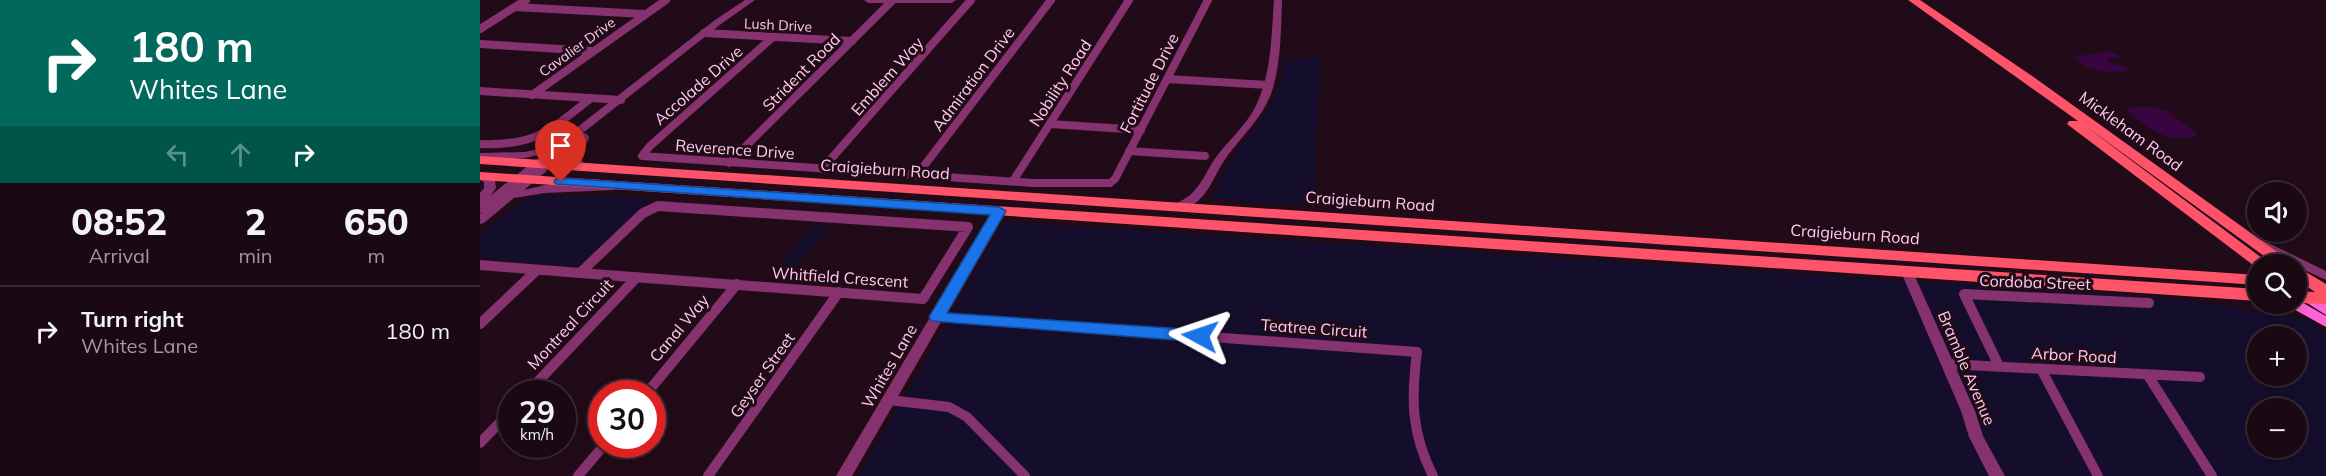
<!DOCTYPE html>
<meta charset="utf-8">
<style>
body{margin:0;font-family:Mulish,sans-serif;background:#271620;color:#f1f3f6;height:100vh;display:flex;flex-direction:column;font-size:22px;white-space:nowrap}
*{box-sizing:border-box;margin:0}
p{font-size:20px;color:#9f9a9f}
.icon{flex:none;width:33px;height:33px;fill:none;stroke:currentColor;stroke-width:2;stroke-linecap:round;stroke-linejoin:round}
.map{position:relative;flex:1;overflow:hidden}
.details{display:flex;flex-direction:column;background:#1a0812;width:480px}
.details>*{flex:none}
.guide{background:#00695c;color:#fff;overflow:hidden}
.controls{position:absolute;left:1767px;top:182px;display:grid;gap:12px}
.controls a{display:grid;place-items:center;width:60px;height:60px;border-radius:50%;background:#1a0812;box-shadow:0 3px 9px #0003,0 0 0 2px #382932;font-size:30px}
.speed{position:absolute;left:18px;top:380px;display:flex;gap:12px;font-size:30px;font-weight:700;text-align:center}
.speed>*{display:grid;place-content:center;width:78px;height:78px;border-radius:50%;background:#1a0812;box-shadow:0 3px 9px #0003,0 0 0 2px #382932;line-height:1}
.speed small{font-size:15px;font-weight:400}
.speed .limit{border:9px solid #d22;background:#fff;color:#111}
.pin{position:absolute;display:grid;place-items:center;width:51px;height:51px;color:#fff;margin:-62px -26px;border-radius:50% 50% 50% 0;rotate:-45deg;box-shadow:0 0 6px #0007}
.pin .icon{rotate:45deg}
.me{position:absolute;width:66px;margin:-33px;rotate:275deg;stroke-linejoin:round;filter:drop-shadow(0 0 4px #0008)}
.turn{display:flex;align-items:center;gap:21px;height:126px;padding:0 30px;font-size:27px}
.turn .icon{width:78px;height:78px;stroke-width:2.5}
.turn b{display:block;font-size:42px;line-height:51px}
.lanes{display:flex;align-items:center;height:57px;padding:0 30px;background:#0003;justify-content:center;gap:30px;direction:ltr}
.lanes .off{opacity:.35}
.eta{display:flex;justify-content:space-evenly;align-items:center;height:102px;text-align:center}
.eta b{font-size:36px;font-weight:800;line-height:42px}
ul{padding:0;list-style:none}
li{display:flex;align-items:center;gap:18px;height:90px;padding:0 30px;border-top:2px solid #382932}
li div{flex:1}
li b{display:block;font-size:22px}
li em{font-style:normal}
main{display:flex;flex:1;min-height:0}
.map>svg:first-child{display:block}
.green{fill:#140e2c;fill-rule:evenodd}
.water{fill:#390541}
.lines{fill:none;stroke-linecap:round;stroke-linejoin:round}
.minor-far1{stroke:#85326e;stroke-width:8}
.minor{stroke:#85326e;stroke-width:10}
.tertiary{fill:#85326e;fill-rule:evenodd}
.secondary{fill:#ff63d5;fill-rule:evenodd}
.primary{fill:#ff536a;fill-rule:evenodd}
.route{fill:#1a73e8;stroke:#114b97;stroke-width:1.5}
.labels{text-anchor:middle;stroke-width:6;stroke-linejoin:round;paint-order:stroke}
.far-street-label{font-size:14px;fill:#ffcced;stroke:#220b18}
.street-label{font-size:16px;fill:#ffcced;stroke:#220b18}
</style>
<main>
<section class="details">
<div class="guide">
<div class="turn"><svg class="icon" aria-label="right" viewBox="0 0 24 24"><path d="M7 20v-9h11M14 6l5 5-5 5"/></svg><div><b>180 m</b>Whites Lane</div></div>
<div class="lanes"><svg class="icon off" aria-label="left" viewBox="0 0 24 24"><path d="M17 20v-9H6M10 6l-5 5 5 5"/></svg><svg class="icon off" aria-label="ahead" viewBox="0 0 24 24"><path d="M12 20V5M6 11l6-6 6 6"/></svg><svg class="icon" aria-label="right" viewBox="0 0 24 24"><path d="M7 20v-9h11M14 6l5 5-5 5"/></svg></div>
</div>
<div class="eta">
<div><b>08:52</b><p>Arrival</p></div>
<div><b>2</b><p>min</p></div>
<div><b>650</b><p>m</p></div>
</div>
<ul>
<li><svg class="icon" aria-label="right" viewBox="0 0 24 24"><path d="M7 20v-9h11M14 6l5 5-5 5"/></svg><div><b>Turn right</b><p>Whites Lane</p></div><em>180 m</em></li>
</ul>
</section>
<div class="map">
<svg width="1846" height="476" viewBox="0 0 1846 476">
<rect width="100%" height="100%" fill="#220b18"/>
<path class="green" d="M839,58L835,206L732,199C736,188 741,176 747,165C773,125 798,110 805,59Z
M76,195L169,198L172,203L163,206L101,263L93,266L0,258V234L48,197Z
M525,222L1704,299L1829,320L1846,332V476H379ZM1778,336H1816V375H1778ZM1778,408H1816V447H1778Z
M334,225L349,226L306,279L290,278Z"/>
<path class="water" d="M1630,51L1645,58L1627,57L1630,63L1647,67L1651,70C1632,74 1607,72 1593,57Z
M1664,106L1685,110L1716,132V136C1686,144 1673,129 1649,113L1648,108Z"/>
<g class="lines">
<path class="minor-far1" d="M35,7L164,14
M0,29L46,0
M224,33L372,41
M293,37L170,146L162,156L553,183H630L635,179L728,0
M0,44L112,51
M687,79L788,85
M0,91L141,100
M52,95L186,0
M570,124L661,130
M0,144C56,146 69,131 111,98
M649,151L725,156
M249,163L412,1
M342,169L491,0
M437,175L571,0
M533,181L649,0"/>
<path class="minor" d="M178,206L488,227L443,299L100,273L163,213Z
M0,265L100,273
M457,317L937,352C931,400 931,432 953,476
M0,324L57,270
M1467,364L1720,377
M1519,366L1484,294L1669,303
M1561,369L1618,476
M1667,374L1732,476
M47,393L157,277
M167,393L257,284
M409,400L469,407L487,417L545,476
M0,443L32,410
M98,476L125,444
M228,476L359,292"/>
<path class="tertiary" d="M265,0H275L241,24L103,133L107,134L109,138L100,157L106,167L104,169H96L90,157L93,149L44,190L65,185L130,184L136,188L134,190L65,193L34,198L4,223L0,224V214L2,212L0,213V193L4,188V182L0,180V174L7,175L15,180L16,188L11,195L63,154L45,158L0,159V153L45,152L73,146L235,20Z
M384,0H476L472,3H388Z
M794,0H802C801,29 801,60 793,88C784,118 761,136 744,161C735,174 731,189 719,200C712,206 703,212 694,210L692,207C698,201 708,199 714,191C724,181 728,167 737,156C748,141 762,129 772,113C792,79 791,38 794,0Z
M519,207L525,211L372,476H356L513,211Z
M1780,239L1846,271V280L1816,266V264H1812L1776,246L1774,243Z
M1427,268L1433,272L1495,411L1503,436L1525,476H1509L1489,437L1481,411L1421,272Z"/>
<path class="secondary" d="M1829,294L1846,304V315L1824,301L1823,298L1824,295Z
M1816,299L1846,316V327L1808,306L1807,303H1816Z"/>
<path class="primary" d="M1428,0H1440L1555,78L1814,264H1795L1604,125L1790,264H1778L1777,268L1587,124L1589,121H1598Z
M0,156L1778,275V285L0,164Z
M0,172L1778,289V301L0,180Z
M1816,266L1846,284V304L1816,303V291L1835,292L1816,279Z"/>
</g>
<path class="route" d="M81,178L519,207L526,211L467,313L720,330L725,332L728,336L725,340L720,342L452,321L449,317L510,215L76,184L74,182L76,179Z"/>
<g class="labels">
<g class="far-street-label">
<text transform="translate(298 25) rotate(3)" y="5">Lush Drive</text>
<text transform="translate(97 47) rotate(-36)" y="5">Cavalier Drive</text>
</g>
<g class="street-label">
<text transform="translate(321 72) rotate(-45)" y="6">Strident Road</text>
<text transform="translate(407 76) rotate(-48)" y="6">Emblem Way</text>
<text transform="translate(493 79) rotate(-53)" y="6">Admiration Drive</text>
<text transform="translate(580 83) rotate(-57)" y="6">Nobility Road</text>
<text transform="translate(669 83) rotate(-63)" y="6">Fortitude Drive</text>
<text transform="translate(218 85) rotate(-41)" y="6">Accolade Drive</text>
<text transform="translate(1651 131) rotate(36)" y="6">Mickleham Road</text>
<text transform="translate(255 149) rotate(4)" y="6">Reverence Drive</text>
<text transform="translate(405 169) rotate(4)" y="6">Craigieburn Road</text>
<text transform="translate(890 201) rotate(4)" y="6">Craigieburn Road</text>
<text transform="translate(1375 234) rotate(4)" y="6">Craigieburn Road</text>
<text transform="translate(360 277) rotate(4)" y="6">Whitfield Crescent</text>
<text transform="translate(1555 282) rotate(2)" y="6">Cordoba Street</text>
<text transform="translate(90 324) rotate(-47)" y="6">Montreal Circuit</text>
<text transform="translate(199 328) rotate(-50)" y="6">Canal Way</text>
<text transform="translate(834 328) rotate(4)" y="6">Teatree Circuit</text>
<text transform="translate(1594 355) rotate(3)" y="6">Arbor Road</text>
<text transform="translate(409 366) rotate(-60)" y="6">Whites Lane</text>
<text transform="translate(1487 368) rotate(67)" y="6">Bramble Avenue</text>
<text transform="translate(282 375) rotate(-55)" y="6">Geyser Street</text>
</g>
</g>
</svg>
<div class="controls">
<a><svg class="icon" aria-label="sound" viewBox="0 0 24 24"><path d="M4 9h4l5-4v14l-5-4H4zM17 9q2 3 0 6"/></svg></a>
<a><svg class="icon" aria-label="search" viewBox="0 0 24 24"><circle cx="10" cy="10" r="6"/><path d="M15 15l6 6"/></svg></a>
<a>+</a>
<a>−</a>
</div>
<div class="speed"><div>29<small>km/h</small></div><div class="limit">30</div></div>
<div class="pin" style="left:81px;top:182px;background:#d93025"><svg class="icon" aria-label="arrive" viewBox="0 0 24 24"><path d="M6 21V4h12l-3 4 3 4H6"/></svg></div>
<svg class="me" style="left:720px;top:336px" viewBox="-20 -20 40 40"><path d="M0-17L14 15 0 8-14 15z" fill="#1a73e8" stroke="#fff" stroke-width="4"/></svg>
</div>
</main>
